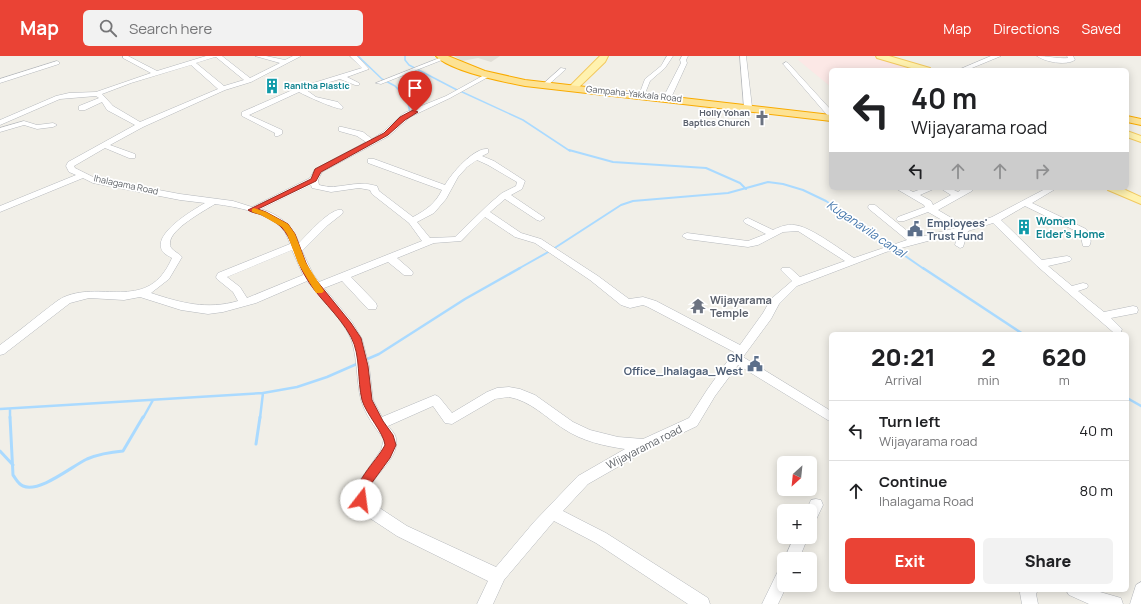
<!DOCTYPE html>
<meta charset="utf-8">
<style>
body{margin:0;font-family:Manrope,sans-serif;background:#f2f2f2;color:#202124;height:100vh;display:flex;flex-direction:column;font-size:15px;white-space:nowrap}
*{box-sizing:border-box;margin:0}
p{font-size:13px;color:#757577}
.icon{flex:none;width:22px;height:22px;fill:none;stroke:currentColor;stroke-width:2;stroke-linecap:round;stroke-linejoin:round}
.map{position:relative;flex:1;overflow:hidden}
.details{position:absolute;left:829px;top:276px;width:300px;height:260px;display:flex;flex-direction:column;background:#fff;border-radius:6px;box-shadow:0 2px 10px #0003}
.details>*{flex:none}
.hud{position:absolute;left:829px;top:12px;width:300px;height:122px;border-radius:6px;box-shadow:0 2px 10px #0003;background:#fff;color:#202124;overflow:hidden}
.needle{width:26px;rotate:207deg}
.controls{position:absolute;left:777px;top:400px;display:grid;gap:8px}
.controls a{display:grid;place-items:center;width:40px;height:40px;border-radius:6px;background:#fff;box-shadow:0 2px 10px #0003;font-size:20px}
.pin{position:absolute;display:grid;place-items:center;width:34px;height:34px;color:#fff;margin:-41px -17px;border-radius:50% 50% 50% 0;rotate:-45deg;box-shadow:0 0 4px #0007}
.pin .icon{rotate:45deg}
.me{position:absolute;width:44px;margin:-22px;rotate:15deg;stroke-linejoin:round;filter:drop-shadow(0 0 3px #0008)}
.turn{display:flex;align-items:center;gap:14px;height:84px;padding:0 16px;font-size:18px}
.turn .icon{width:52px;height:52px;stroke-width:2.5}
.turn b{display:block;font-size:28px;line-height:34px}
.lanes{display:flex;align-items:center;height:38px;padding:0 16px;background:#0003;justify-content:center;gap:20px;direction:ltr}
.lanes .off{opacity:.35}
.eta{display:flex;justify-content:space-evenly;align-items:center;height:68px;text-align:center}
.eta b{font-size:24px;font-weight:800;line-height:28px}
.primary-button{display:flex;gap:8px;margin-top:auto;padding:8px 16px}
.primary-button a{flex:1;height:46px;border-radius:6px;background:#ea4335;color:#fff;font-size:16px;font-weight:800;line-height:46px;text-align:center}
.primary-button a+a{background:#f2f2f2;color:#202124}
ul{padding:0;list-style:none}
li{display:flex;align-items:center;gap:12px;height:60px;padding:0 16px;border-top:1px solid #e0e0e0}
li div{flex:1}
li b{display:block;font-size:15px}
li em{font-style:normal}
header{display:flex;align-items:center;gap:24px;box-sizing:border-box;height:56px;padding:0 20px;background:#ea4335;color:#fff}
header strong{font-size:19px}
nav{display:flex;gap:22px;margin-inline-start:auto;font-size:14px}
.search{width:280px;height:36px;background:#f2f2f2;display:flex;align-items:center;gap:10px;box-sizing:border-box;padding:0 14px;border-radius:6px;color:#757577;font-size:15px}
.map>svg:first-child{display:block}
.education{fill:#e1ded6}
.medical{fill:#fce8e6}
.lines{fill:none;stroke-linecap:round;stroke-linejoin:round}
.stream-far3{stroke:#aadaff;stroke-width:1.5}
.stream-far2{stroke:#aadaff;stroke-width:2}
.stream-far1{stroke:#aadaff;stroke-width:2.5}
.stream{stroke:#aadaff;stroke-width:3}
.minor-casing{stroke:#b5b8bc;stroke-width:1}
.major-casing{stroke:#f2c960;stroke-width:2}
.highway-casing{stroke:#f9ab00;stroke-width:2}
.minor{fill:#fff;fill-rule:evenodd}
.major{fill:#fff2af;fill-rule:evenodd}
.highway{fill:#fde293;fill-rule:evenodd}
.route{fill:#ea4335;stroke:#982c22}
.slow{fill:#f59e0b}
.labels{text-anchor:middle;stroke-width:3.5;stroke-linejoin:round;paint-order:stroke}
.far-culture-label{font-size:9px;font-weight:bold;fill:#0d838f;stroke:#fff;text-anchor:start}
.far-street-label{font-size:9px;fill:#5f6368;stroke:#fff}
.far-worship-label{font-size:9px;font-weight:bold;fill:#5b616d;stroke:#fff;text-anchor:end}
.culture-label{font-size:11px;font-weight:bold;fill:#0d838f;stroke:#fff;text-anchor:start}
.service-label{font-size:11px;font-weight:bold;fill:#4e5e75;stroke:#fff;text-anchor:start}
.worship-label{font-size:11px;font-weight:bold;fill:#5b616d;stroke:#fff;text-anchor:start}
.street-label{font-size:11px;fill:#5f6368;stroke:#fff}
.water-label{font-size:12px;font-style:italic;fill:#4174aa;stroke:#fff}
</style>
<header>
<strong>Map</strong>
<div class="search"><svg class="icon" aria-label="search" viewBox="0 0 24 24"><circle cx="10" cy="10" r="6"/><path d="M15 15l6 6"/></svg>Search here</div>
<nav><a>Map</a><a>Directions</a><a>Saved</a></nav>
</header>
<div class="map">
<svg width="1141" height="548" viewBox="0 0 1141 548">
<rect width="100%" height="100%" fill="#f1efe8"/>
<path class="education" d="M454,0H500L491,6L478,2L462,5Z"/>
<path class="medical" d="M806,0H876L924,14H831V31L797,3Z"/>
<g class="lines">
<path class="stream-far3" d="M358,0L382,23L395,30L402,37L408,47L410,57
M405,0V4L409,9L459,35
M460,35L523,64L570,95"/>
<path class="stream-far2" d="M569,94L613,106L706,112L740,127L746,133
M518,213L550,195L621,149L633,145L728,137L768,126L783,128L803,134L826,145L924,213"/>
<path class="stream-far1" d="M923,212L1023,278
M365,304L379,298L465,243L520,212
M263,337L297,331L327,321L359,307
M1127,342L1141,350
M0,353L263,337L260,362
M10,353V362
M143,362L153,344"/>
<path class="stream" d="M10,361L13,419C16,423 18,428 23,430C40,437 72,410 87,403C99,398 111,396 123,395L143,361
M256,388L260,361
M0,395L13,409"/>
<defs>
<path id="minor" d="M123,0H128L157,15L206,0H222L250,22L280,7L255,0H266L285,4L293,0H301L251,26L225,34L143,71L110,89L135,98V102H129L105,92L74,110L75,112L95,122L180,138L233,145L252,151L310,122L315,113L366,86L357,80L339,75V71H342L363,76L372,83L383,76L404,57L446,40L486,18H490V20L450,42L410,61L389,80L322,116L318,124L319,129C339,135 354,123 377,130L379,135L413,161C426,154 435,148 442,134L368,107V103H374L445,129C451,118 474,91 488,93V97L482,100L494,105L525,125L522,133L511,139L545,162L540,165L537,164L505,143L490,156L521,177L541,183L598,220L629,243L643,241L656,245L740,289L763,257L771,243L792,225L781,214L782,212H790L800,221L845,205L798,175L783,176L758,189L748,191L687,183L682,180L684,178L687,177L748,185L766,178L745,167L743,165L745,163L748,162L773,174C779,171 787,168 794,169C810,170 839,193 854,202L907,184L869,153L868,151L869,149H875L916,182L956,172L928,156L904,165H898L896,163L898,161L925,151L924,149L895,132H906L913,136L924,132H936L920,139L931,145L933,149L951,139L940,132H950L958,136L963,132H973L972,135L938,154L965,170L992,161L1047,132H1057L1032,147L1086,173C1089,178 1093,185 1089,190H1083L1080,177L1025,150L1001,164L1042,204L1067,200L1070,201L1072,203L1070,205L1048,210L1072,230L1083,227L1087,228L1088,230L1087,232L1078,235L1104,256L1133,250L1137,251L1138,254L1137,257L1111,262L1122,273L1121,276H1113L1037,210L993,167L968,175L963,191L960,192L955,189L958,177L886,196L797,230L779,248L771,263L743,301L831,355V366L738,309L715,340L697,370L649,393L588,428L563,455L606,477L708,542L710,548H688L596,487L554,465L504,524L493,548H477L488,525L397,480L359,455L354,444L356,430L381,394L384,383C375,372 365,358 361,344C356,324 358,303 351,283C344,265 319,240 307,225L256,247L223,256L208,258L181,254L140,241L124,244L89,242L70,247L4,298L0,299V289C15,278 29,267 44,255C50,251 57,244 64,241C104,224 148,257 172,202C169,200 166,199 164,197C148,180 193,154 205,147L180,144L93,127L83,122L0,156V150L76,119L69,116L66,110L68,106L135,69L107,54L102,46L85,54H79V50L99,42L96,40L60,43L0,69V64L56,40L69,37L96,36L151,17L123,2ZM215,1H216L244,24L224,30L196,7ZM191,9L218,33L140,66L113,50L102,38L131,27ZM477,104L488,109L517,126L516,130L502,137L489,148L455,181L430,182L417,166L434,157L446,143L458,121L467,111ZM311,129L312,132L331,136L359,132L370,134L372,138L409,167L422,185L319,226L313,218L302,195L328,169L342,158L343,156L342,154C331,151 307,179 299,187C293,170 279,158 261,153ZM215,148C238,151 265,156 282,172C286,176 288,183 290,188L218,217L216,221L217,223L233,236L238,245C207,254 181,247 151,237L169,223L182,201C178,196 169,194 170,187C170,173 204,155 215,148ZM485,161L515,181L535,187L590,224L621,249L630,252L643,249L648,251L734,296L707,334L689,362L643,383L618,381L590,374L573,366L535,339L520,333L509,331L497,332L487,336L452,357L439,341L435,339L382,361L373,344L369,310L362,283L352,266L324,232L342,225L368,253H376L377,250L376,247L351,221L388,206L404,219H412L413,217L412,215L397,202L434,187L461,185ZM292,194L303,219L247,242L240,231L227,221ZM509,341C531,345 545,361 564,373C582,385 604,390 625,393L578,420L534,466L496,511L407,470L369,445C363,422 400,407 396,383C396,378 391,374 388,370L433,350L445,367L452,368L495,343Z
M350,0H357L369,13L347,21L359,27V29H355L340,23L305,33L316,41L338,46L343,51L342,53C335,53 306,40 299,36L249,59L282,74V78L278,80H275V77L242,60V56L297,32L362,12Z
M667,0H673L665,12L650,25L644,40H640L639,39L645,23L661,10Z
M682,0H688L686,4L687,7L671,42L665,43L663,42L681,7L680,4Z
M740,0H746L752,51L748,53L744,51Z
M991,0H1001L967,14H958Z
M1037,0C1048,0 1057,3 1068,2L1067,0H1073L1075,4C1066,10 1045,6 1037,0Z
M442,1L447,2L381,28L376,27Z
M57,5L59,6V8L0,27V23Z
M786,6L788,7L831,54V60H828L784,9L783,8Z
M561,12L566,13L547,30H543V28Z
M24,65L37,69L53,67L57,69L53,71L37,73L24,69L0,76V72Z
M816,443L821,444L823,449L815,466L810,468V455H806L811,444Z
M794,481H808L799,503L784,504Z
M784,510V529H787L778,548H762L779,513Z
M1141,526V548H1130L1136,529Z
M1021,534H1038L1036,538L1038,548H1022L1020,537Z
M1066,534H1093L1121,542L1123,548H1089L1069,539Z"/>
<path id="major" d="M600,0H608L605,6L576,34H570L569,32L570,30Z
M876,0H889L930,12L931,14H918L877,2Z
M1127,75L1141,80V86L1127,81Z
M1107,132H1121L1141,141V148L1108,134Z"/>
<path id="highway" d="M436,0H448L485,15L525,24L831,59V65L525,30C504,26 450,15 436,0Z
M1127,60L1141,63V69L1127,66Z"/>
</defs>
<use href="#minor" class="minor-casing"/>
<use href="#major" class="major-casing"/>
<use href="#highway" class="highway-casing"/>
<use href="#minor" class="minor"/>
<use href="#major" class="major"/>
<use href="#highway" class="highway"/>
</g>
<path class="route" d="M413,54L418,56L405,64L388,79L321,116L316,125L258,153L266,156L288,168L295,178L306,207L312,219L351,267L361,282L368,310L372,344L383,365L393,379L396,389L390,402L368,432L365,448L361,449L357,448C349,429 377,405 385,389C384,377 366,358 362,344C357,324 361,300 351,281C339,258 316,241 304,218C297,206 291,180 282,172C278,167 268,162 262,159C257,157 252,157 248,154L311,123L315,113L384,77L400,61Z"/>
<path class="slow" d="M254,152L266,156L288,168L295,178L306,207L324,235L322,237H316L298,207L287,178L282,171L261,159L252,156V153Z"/>
<defs>
<symbol id="building-bare" viewBox="-9 -9 18 18"><path d="M-4-6H4V6H1V3H-1V6H-4ZM-2.5-4.3h1.7v1.8h-1.7ZM.8-4.3h1.7v1.8H.8ZM-2.5-1h1.7V.8h-1.7ZM.8-1h1.7V.8H.8Z" fill="#0f9aa8" stroke="#fff" stroke-width="2.5" paint-order="stroke"/></symbol>
<symbol id="church-bare" viewBox="-9 -9 18 18"><path d="M-1.2-6h2.4v3.5h3.3v2.4h-3.3V6h-2.4V-.1h-3.3v-2.4h3.3Z" fill="#6b7280" stroke="#fff" stroke-width="2.5" paint-order="stroke"/></symbol>
<symbol id="civic-bare" viewBox="-9 -9 18 18"><path d="M-.6-6.5H3V-4.5H.6V-3L4-1V1h2V6H-6V1h2V-1L-.6-3ZM-1.2 2.5V6h2.4V2.5Z" fill="#5c6f8a" stroke="#fff" stroke-width="2.5" paint-order="stroke"/></symbol>
<symbol id="temple-bare" viewBox="-9 -9 18 18"><path d="M0-6L5-2H3V0L6.5 2.5H4V6H1.5V3h-3V6H-4V2.5H-6.5L-3 0V-2H-5Z" fill="#6b7280" stroke="#fff" stroke-width="2.5" paint-order="stroke"/></symbol>
</defs>
<g fill-rule="evenodd">
<use href="#building-bare" x="261" y="19" width="22" height="22"/>
<use href="#church-bare" x="751" y="51" width="22" height="22"/>
<use href="#building-bare" x="1013" y="160" width="22" height="22"/>
<use href="#civic-bare" x="904" y="162" width="22" height="22"/>
<use href="#temple-bare" x="687" y="239" width="22" height="22"/>
<use href="#civic-bare" x="744" y="297" width="22" height="22"/>
</g>
<g class="labels">
<g class="far-culture-label">
<text x="284" y="33">Ranitha Plastic</text>
</g>
<g class="far-street-label">
<text transform="translate(634 38) rotate(6)" y="3">Gampaha-Yakkala Road</text>
<text transform="translate(126 129) rotate(12)" y="3">Ihalagama Road</text>
</g>
<g class="far-worship-label">
<text x="750" y="60">Holly Yohan<tspan x="750" dy="10">Baptics Church</tspan></text>
</g>
<g class="culture-label">
<text x="1036" y="169">Women<tspan x="1036" dy="13">Elder's Home</tspan></text>
</g>
<g class="service-label">
<text x="927" y="171">Employees'<tspan x="927" dy="13">Trust Fund</tspan></text>
<text x="743" y="306" text-anchor="end">GN<tspan x="743" dy="13">Office_Ihalagaa_West</tspan></text>
</g>
<g class="worship-label">
<text x="710" y="248">Wijayarama<tspan x="710" dy="13">Temple</tspan></text>
</g>
<g class="street-label">
<text transform="translate(644 391) rotate(-27)" y="4">Wijayarama road</text>
</g>
<g class="water-label">
<text transform="translate(866 173) rotate(34)" y="4">Kuganavila canal</text>
</g>
</g>
</svg>
<div class="controls">
<a><svg class="needle" viewBox="-14 -14 28 28"><path d="M0-13l5 13h-10z" fill="#e53935"/><path d="M0 13l5-13h-10z" fill="#757577"/></svg></a>
<a>+</a>
<a>−</a>
</div>
<div class="pin" style="left:415px;top:56px;background:#d93025"><svg class="icon" aria-label="arrive" viewBox="0 0 24 24"><path d="M6 21V4h12l-3 4 3 4H6"/></svg></div>
<svg class="me" style="left:361px;top:444px" viewBox="-20 -20 40 40"><circle r="19" fill="#fff"/><path d="M0-13L10 11 0 6-10 11z" fill="#ea4335"/></svg>
<div class="hud">
<div class="turn"><svg class="icon" aria-label="left" viewBox="0 0 24 24"><path d="M17 20v-9H6M10 6l-5 5 5 5"/></svg><div><b>40 m</b>Wijayarama road</div></div>
<div class="lanes"><svg class="icon" aria-label="left" viewBox="0 0 24 24"><path d="M17 20v-9H6M10 6l-5 5 5 5"/></svg><svg class="icon off" aria-label="ahead" viewBox="0 0 24 24"><path d="M12 20V5M6 11l6-6 6 6"/></svg><svg class="icon off" aria-label="ahead" viewBox="0 0 24 24"><path d="M12 20V5M6 11l6-6 6 6"/></svg><svg class="icon off" aria-label="right" viewBox="0 0 24 24"><path d="M7 20v-9h11M14 6l5 5-5 5"/></svg></div>
</div>
<section class="details">
<div class="eta">
<div><b>20:21</b><p>Arrival</p></div>
<div><b>2</b><p>min</p></div>
<div><b>620</b><p>m</p></div>
</div>
<ul>
<li><svg class="icon" aria-label="left" viewBox="0 0 24 24"><path d="M17 20v-9H6M10 6l-5 5 5 5"/></svg><div><b>Turn left</b><p>Wijayarama road</p></div><em>40 m</em></li>
<li><svg class="icon" aria-label="ahead" viewBox="0 0 24 24"><path d="M12 20V5M6 11l6-6 6 6"/></svg><div><b>Continue</b><p>Ihalagama Road</p></div><em>80 m</em></li>
</ul>
<div class="primary-button"><a>Exit</a><a>Share</a></div>
</section>
</div>
